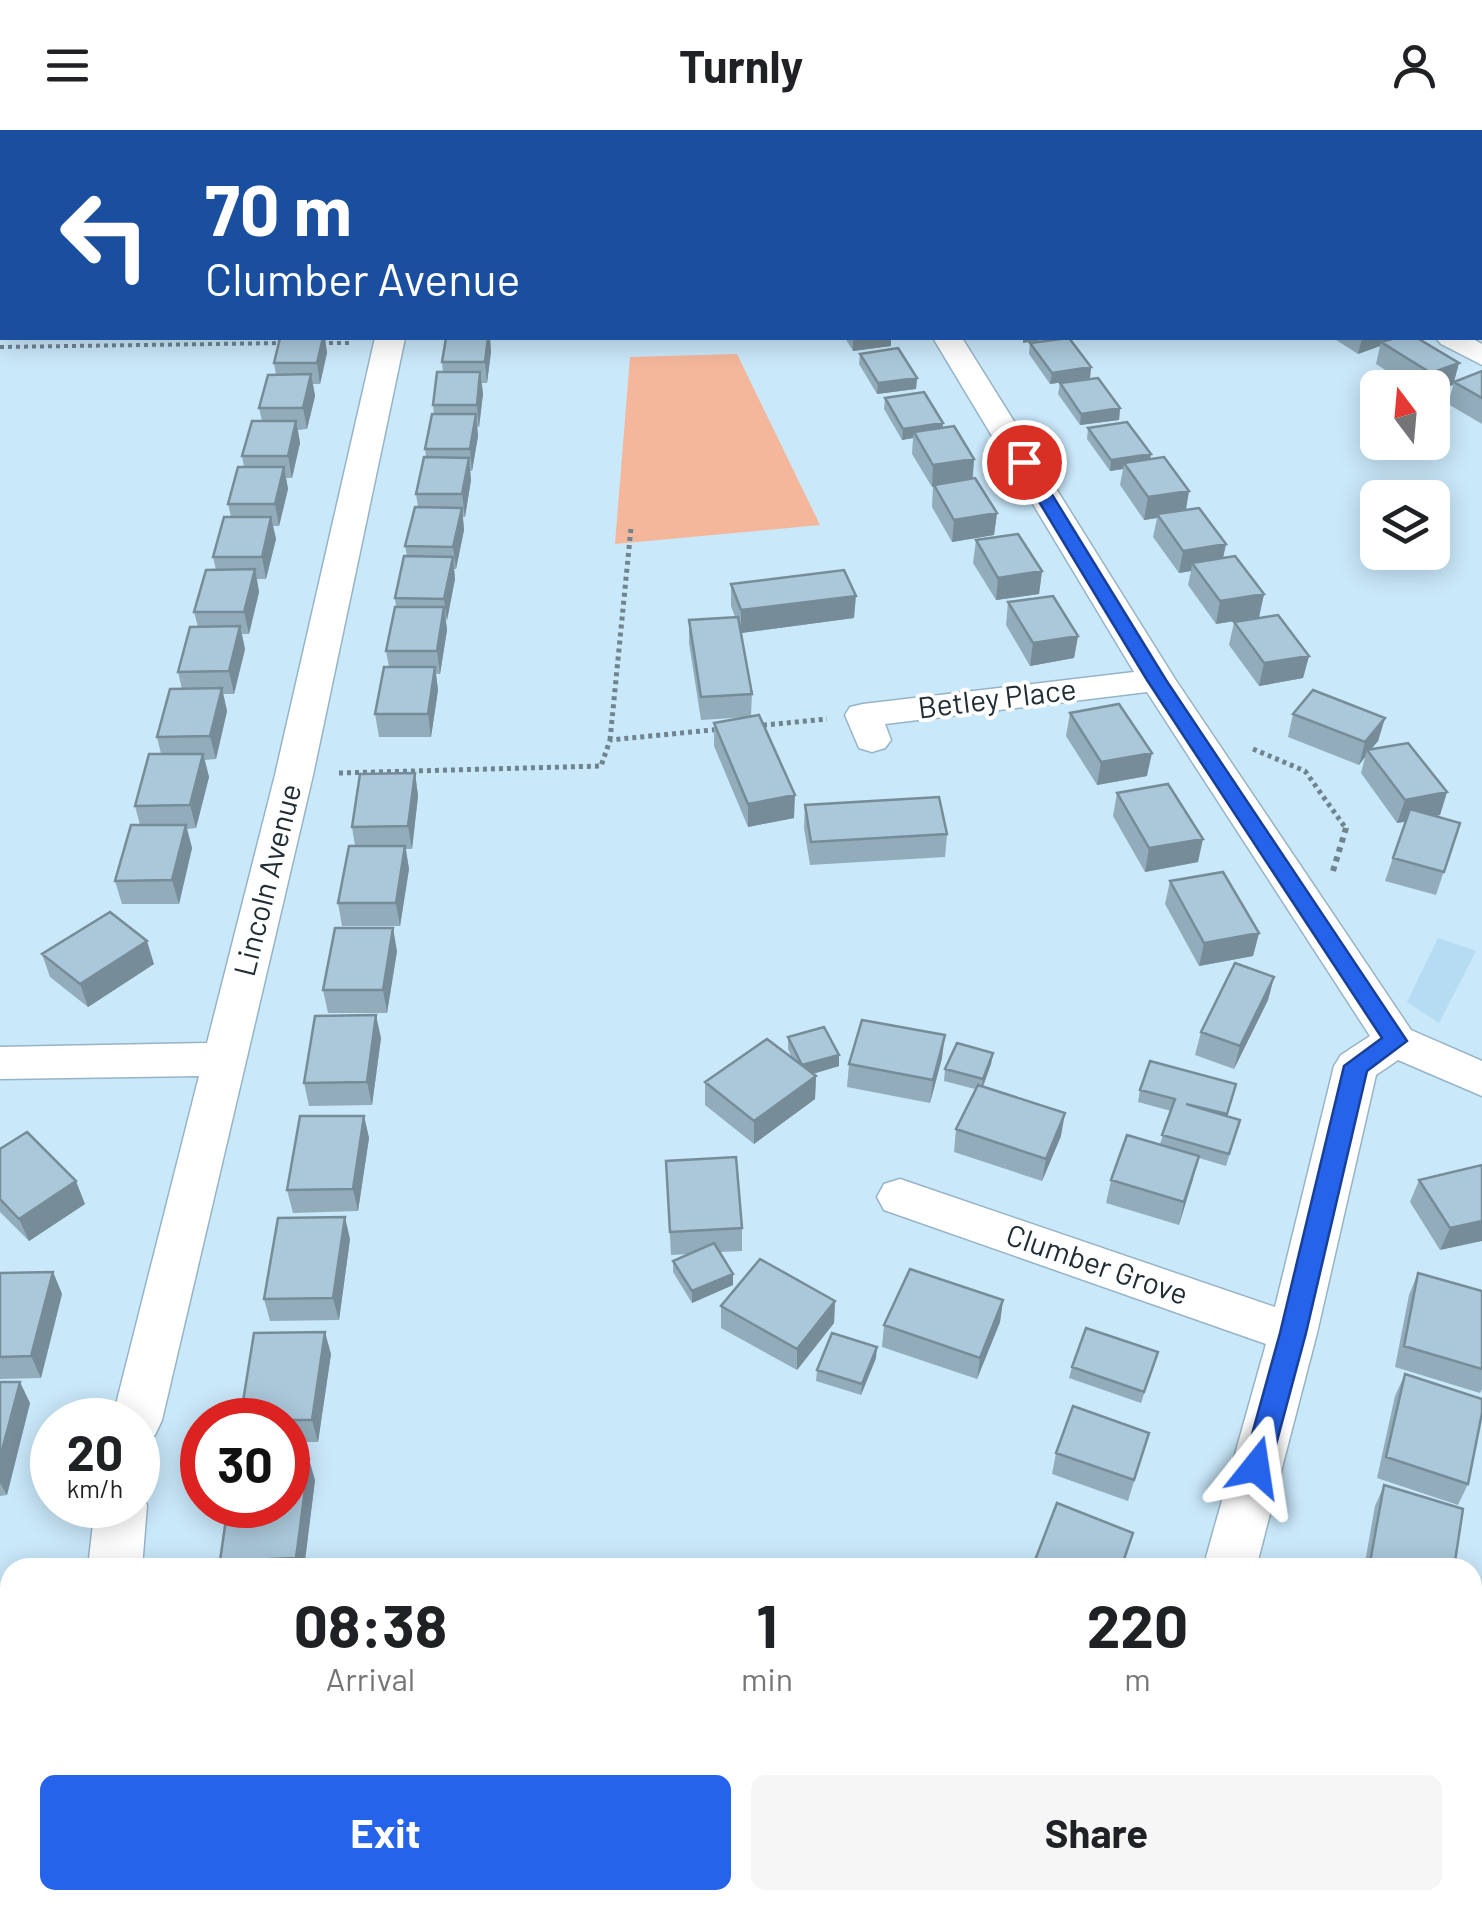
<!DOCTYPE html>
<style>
body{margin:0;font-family:Barlow,sans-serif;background:#f6f6f6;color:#202124;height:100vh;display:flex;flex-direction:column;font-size:38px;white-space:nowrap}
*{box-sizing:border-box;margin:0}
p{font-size:32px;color:#757577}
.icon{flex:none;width:55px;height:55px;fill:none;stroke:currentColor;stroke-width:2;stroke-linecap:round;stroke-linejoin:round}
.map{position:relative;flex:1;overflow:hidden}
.drawer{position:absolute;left:0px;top:1428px;width:1482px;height:352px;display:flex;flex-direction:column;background:#fff;border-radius:30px 30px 0 0;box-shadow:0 5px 25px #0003}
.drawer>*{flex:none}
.guide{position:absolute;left:0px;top:0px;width:1482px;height:210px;box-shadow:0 5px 25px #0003;background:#1a4fa0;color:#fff;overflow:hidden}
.needle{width:65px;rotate:344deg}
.controls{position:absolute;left:1360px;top:240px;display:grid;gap:20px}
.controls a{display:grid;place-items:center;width:90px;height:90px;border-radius:15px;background:#fff;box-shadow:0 5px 25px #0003;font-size:50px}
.speed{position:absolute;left:30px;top:1268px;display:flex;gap:20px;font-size:50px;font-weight:700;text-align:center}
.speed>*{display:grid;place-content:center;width:130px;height:130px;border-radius:50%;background:#fff;box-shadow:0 5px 25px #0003;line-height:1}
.speed small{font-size:25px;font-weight:400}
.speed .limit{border:15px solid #d22;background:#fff;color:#111}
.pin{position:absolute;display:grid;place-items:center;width:85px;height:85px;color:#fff;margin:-42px;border:5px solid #fff;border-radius:50%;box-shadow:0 2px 10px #0007}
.me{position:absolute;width:110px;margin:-55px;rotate:15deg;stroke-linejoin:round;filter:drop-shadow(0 0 8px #0008)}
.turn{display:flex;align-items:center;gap:35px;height:210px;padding:0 40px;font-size:45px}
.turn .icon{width:130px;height:130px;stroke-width:2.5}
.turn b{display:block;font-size:70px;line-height:85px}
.eta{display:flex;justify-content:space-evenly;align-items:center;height:170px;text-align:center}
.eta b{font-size:60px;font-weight:700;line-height:70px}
.primary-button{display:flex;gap:20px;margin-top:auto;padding:20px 40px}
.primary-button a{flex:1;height:115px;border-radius:15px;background:#2563eb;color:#fff;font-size:40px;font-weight:700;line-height:115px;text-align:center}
.primary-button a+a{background:#f6f6f6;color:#202124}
header{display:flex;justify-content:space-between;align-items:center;height:130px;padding:0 40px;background:#fff;font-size:45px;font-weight:700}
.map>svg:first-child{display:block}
.built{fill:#b6dcf3}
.green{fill:#f5b79c}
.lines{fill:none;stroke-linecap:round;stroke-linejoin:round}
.lane-casing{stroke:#97b4c6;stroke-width:3}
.street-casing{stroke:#97b4c6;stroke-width:3}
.path-far2{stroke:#6f8490;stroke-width:4;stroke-dasharray:4 4;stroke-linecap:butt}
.path-far1{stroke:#6f8490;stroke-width:5;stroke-dasharray:4 4;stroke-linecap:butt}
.path{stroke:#6f8490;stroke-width:6;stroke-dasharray:5 5;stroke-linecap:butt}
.lane{fill:#fff;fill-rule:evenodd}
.street{fill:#fff;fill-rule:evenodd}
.wall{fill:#92acbb}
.shaded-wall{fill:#778c99}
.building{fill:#aac8da;stroke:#778c99;stroke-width:2.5}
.route{fill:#2563eb;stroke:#184099;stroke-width:2.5}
.labels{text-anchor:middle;stroke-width:8;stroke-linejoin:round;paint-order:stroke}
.street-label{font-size:30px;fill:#212d34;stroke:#fff}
</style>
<header><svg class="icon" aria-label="menu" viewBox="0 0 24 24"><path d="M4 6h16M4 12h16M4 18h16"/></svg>Turnly<svg class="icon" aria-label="person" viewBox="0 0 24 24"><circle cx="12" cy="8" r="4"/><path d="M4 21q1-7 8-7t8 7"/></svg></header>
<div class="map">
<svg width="1482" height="1778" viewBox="0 0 1482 1778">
<rect width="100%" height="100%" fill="#c9e8fa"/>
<path class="built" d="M1438,808L1476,821L1439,893L1407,872Z"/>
<path class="green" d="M737,224L820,395L615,414L630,227Z"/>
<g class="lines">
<defs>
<path id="lane" d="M0,148H2V156H0Z"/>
<path id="street" d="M417,0H443V2H418Z
M1068,0H1098L1100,2H1070Z
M375,208H405L313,645L162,1290L155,1305L138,1312V1290H112L199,946L0,949V917L207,913L275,645Z
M933,208H962L1175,549L1411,900L1482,931V966L1398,930L1376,945L1317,1203L1256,1438H1203L1266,1214L884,1080L877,1067L884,1054L900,1049L1275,1177L1334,936L1341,925L1370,906L1147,562L885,594L891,610L885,618L872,622L859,618L845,585L850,577L863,574L1134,542Z
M1436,208H1471L1482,214V235L1441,214Z
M138,1358L147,1375L142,1438H88L95,1375H138Z
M145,1770H208L211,1778H148Z
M1069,1770H1132L1129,1778H1066Z"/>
</defs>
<use href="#lane" class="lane-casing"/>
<use href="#street" class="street-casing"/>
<path class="path-far2" d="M1428,0L1433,2
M0,49L2,57
M321,213H349
M0,217L284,213"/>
<path class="path-far1" d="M755,596L827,589
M610,610L631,398
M1253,619L1305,641L1347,700
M339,643L601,636L610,610L722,599"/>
<path class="path" d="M1333,741L1346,698"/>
<use href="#lane" class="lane"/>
<use href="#street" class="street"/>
</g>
<path class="wall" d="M341,0H380V2H341Z
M983,0H1042L1047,2H983Z
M1162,0H1198L1191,2H1167Z
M0,90H2V133H0Z
M1480,118L1482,119V168L1480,167Z
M280,208H325L327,223L320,254H313L315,266L307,299L298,300L300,313L292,348H286L288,359L279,396H273L276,409L266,449H257L259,462L249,504H242L245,519L234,564H223L227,581L216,629L205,630L209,647L196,698L187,699L192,718L179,774H122L115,751L140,695L135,676L161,624L157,607L182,559L178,542L198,497L194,482L216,440L213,427L231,387L228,374L244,337L242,326L262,291L259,278L276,245L274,233Z
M446,208H490L491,222L487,253H482L483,264L479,297H477L478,306L472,341H470L471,350L465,387H463L464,400L456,439H454L455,449L446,491L447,500L440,544H436L438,560L431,607H379L375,584L389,537L386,521L396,477L395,468L407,426L405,416L418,377L416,364L426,327L425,319L434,284L433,275L443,242L442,232Z
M845,208H891V216L853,221Z
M1333,208H1387L1386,211L1459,233L1453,255L1413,258L1376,234L1380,216L1358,224Z
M1030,213L1091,237L1090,248L1050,254L1029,224Z
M860,224L917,248L916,259L877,264L859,234Z
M1482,241V294L1448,274L1454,252Z
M1060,253L1120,278L1119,290L1080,295L1058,264Z
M885,268L943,298L974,329L973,349L997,383L994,405L952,412L932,377L933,357H932L912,324L913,308L902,310L884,279Z
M1088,298L1151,324L1150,329L1189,361L1186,380L1226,414L1223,428L1264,464L1259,487L1216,494L1188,455L1191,441L1179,443L1153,407L1157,388L1144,390L1120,355L1123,339L1110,341L1087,309Z
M976,410L1042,441L1039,464L996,470L973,433Z
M731,454L854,488L741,503L752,564L751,586L794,688L748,697L714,616V593L747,587L701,590L689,513V490L735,487L731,476Z
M1008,472L1078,506L1074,528L1030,536L1006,495Z
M1234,492L1309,526L1303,548L1259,556L1229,515Z
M1070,583L1147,646L1097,655L1066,606Z
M1293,584L1385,588L1378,611L1371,619L1447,662L1440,685L1436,686L1460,693L1436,765L1385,751L1405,692L1397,693L1361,643L1365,627L1359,635L1288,607Z
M415,643L418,666L412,719H406L409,739L400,796H342L338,773L355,716L352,697Z
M1117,663L1198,732L1145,742L1113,686Z
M805,675L947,704L945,727L810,735L804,698Z
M1170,751L1259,803L1253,826L1199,836L1165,774Z
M397,821L387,883H328L323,860Z
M42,824L154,834L88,877L50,847Z
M1274,847L1268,870L1234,939L1195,925L1201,902Z
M788,907L839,925V936L813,944L816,946L815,969L754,1014L705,975V952L792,928L788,919Z
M381,908L372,975L309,976L304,953Z
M993,923L991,934L983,957L1061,1006L1042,1051L954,1022L956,999L975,959L944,951L945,939Z
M942,928L930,973L847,957L849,934Z
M1236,954L1227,986L1240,990L1226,1036L1199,1028L1179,1095L1106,1073L1111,1050L1160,1014L1171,981L1138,972L1140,960Z
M364,986L369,1008L358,1081L293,1083L287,1060Z
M0,1019L85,1074L29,1111L0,1082Z
M666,1031L742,1098V1121L719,1122L733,1144V1155L692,1173L673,1142V1131L689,1124L671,1125Z
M1482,1035L1440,1120L1410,1072L1419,1050Z
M350,1109L339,1190L270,1191L264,1169Z
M53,1142L62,1164L41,1248L0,1249V1143Z
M1418,1143L1482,1161V1259L1480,1263L1395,1237L1409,1165Z
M1003,1170L1000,1192L977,1249L882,1217L884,1195Z
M835,1171L834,1193L797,1240L721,1198V1176Z
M1158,1222L1141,1273L1069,1248L1072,1237Z
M331,1224L318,1312H288V1290Z
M876,1228L861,1265L816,1251L817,1240Z
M1405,1244L1468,1354L1458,1375L1377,1348L1395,1266Z
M0,1252L30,1273L7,1365L0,1366Z
M1149,1303L1128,1371L1052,1344L1056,1323Z
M315,1350L304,1438H222L220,1431Z
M1384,1355L1454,1438H1364L1375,1376Z
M372,1770H474L468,1778H382Z
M882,1770H933L924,1778H889Z
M1354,1770H1417L1414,1778H1373Z"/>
<path class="shaded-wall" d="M1179,0H1198L1191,2H1178Z
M0,160L2,169V175L0,180Z
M323,208H325L327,223L320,254L317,233Z
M488,208H490L491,222L487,253L485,232Z
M874,208H891V216L853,221V210Z
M1023,208H1054L1023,213Z
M1362,208H1387L1385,214L1381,212L1380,216L1358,224Z
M1459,233L1453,255L1432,262V258H1427L1431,243Z
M1091,237L1090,248L1050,254L1052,243Z
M480,242L483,264L479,297L477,275Z
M311,244L315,266L307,299L303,278Z
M917,248L916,259L877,264L878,253Z
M1120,278L1119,290L1080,295L1081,284Z
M476,284L478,306L472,341L470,319Z
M296,291L300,313L292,348L288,326Z
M943,293L942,304L914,302L913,308L902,310L903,299Z
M1151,324L1149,335L1124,333L1123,339L1110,341L1111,330Z
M469,328L471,350L465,387L462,364Z
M974,329L972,351L932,357L933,335Z
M284,337L288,359L279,396L275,374Z
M1189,361L1185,383L1157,384V388L1144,390L1148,367Z
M462,378L464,400L456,439L453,417Z
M997,383L994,405L952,412L954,390Z
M271,387L276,409L266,449L262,427Z
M1226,414L1221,437L1192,433L1191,441L1179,443L1183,421Z
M453,427L455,449L447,491L444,469Z
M255,439L259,462L249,504L244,482Z
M1042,441L1039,464L996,470L998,448Z
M1264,464L1259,487L1216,494L1220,471Z
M856,466L854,488L741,503V480Z
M444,477L447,500L440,544L437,521Z
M240,496L245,519L234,564L229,541Z
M1078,506L1074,528L1030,536L1033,513Z
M1309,526L1303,548L1259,556L1264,533Z
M435,537L438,560L431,607L428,584Z
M222,558L227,581L216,629L210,606Z
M1385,588L1378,611L1369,622L1367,620L1365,627L1359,635L1365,612Z
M1152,623L1147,646L1097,655L1101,632Z
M203,624L209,647L196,698L190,675Z
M415,643L418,666L412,719L408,696Z
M1447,662L1440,685L1397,693L1405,670Z
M795,665L794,688L748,697V674Z
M186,695L192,718L179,774L172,750Z
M1203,709L1198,732L1145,742L1149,718Z
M405,716L409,739L400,796L396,773Z
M393,798L397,821L387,883L383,860Z
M1259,803L1253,826L1199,836L1204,813Z
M147,811L154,834L88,877L80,854Z
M1274,847L1268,870L1234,939L1240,916Z
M376,885L381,908L372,975L367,952Z
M945,905L942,928L930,973L933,950Z
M993,923L991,934L981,961L983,949Z
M839,925V936L802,947V935Z
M816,946L815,969L754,1014V991Z
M1065,983L1061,1006L1042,1051L1046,1029Z
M364,986L369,1008L358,1081L353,1059Z
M1199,1026L1193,1049L1179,1095L1184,1072Z
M76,1051L85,1074L29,1111L19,1089Z
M345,1087L350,1109L339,1190L333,1168Z
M1482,1091V1111L1440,1120L1450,1098Z
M53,1142L62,1164L41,1248L31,1226Z
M733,1144V1155L692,1173V1161Z
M1003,1170L1000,1192L977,1249L980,1228Z
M835,1171L834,1193L797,1240V1219Z
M325,1202L331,1224L318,1312L312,1290Z
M877,1217L876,1228L861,1265L862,1254Z
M20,1252L30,1273L7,1365L0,1353V1328Z
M309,1329L315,1350L304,1438H300L296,1428Z
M456,1770H474L468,1778H449Z
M916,1770H933L924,1778H906Z"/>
<path class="building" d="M42,0H99L98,2H41Z
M483,0H533L539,2L481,1Z
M996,0H1042L1047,2H1001Z
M1198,0H1226L1231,2H1191Z
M0,90H2V112H0Z
M280,208H323L317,233H274Z
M446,208H488L485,232H442Z
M1069,208L1091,237L1052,243L1030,213Z
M1396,208H1417L1459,233L1431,243L1381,212Z
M898,218L917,248L878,253L860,224Z
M1482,241V268L1454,252Z
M437,242H480L477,275H433Z
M311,244L303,278H259L268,245Z
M1098,248L1120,278L1081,284L1060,253Z
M924,262L943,293L903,299L885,268Z
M432,284H476L470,319H425Z
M252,291H296L288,326H242Z
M1127,292L1151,324L1111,330L1088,298Z
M954,296L974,329L933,335L914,302Z
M424,327L469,328L462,364H416Z
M1164,327L1189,361L1148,367L1124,333Z
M238,337H284L275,374H228Z
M975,348L997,383L954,390L934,355Z
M415,377L462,378L453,417L405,416Z
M1199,378L1226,414L1183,421L1157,384Z
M224,387H271L262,427H213Z
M1018,404L1042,441L998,448L976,410Z
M404,426L453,427L444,469L395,468Z
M1235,426L1264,464L1220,471L1192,433Z
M255,439L244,482H194L206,440Z
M844,440L856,466L741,480L731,454Z
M1053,466L1078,506L1033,513L1008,472Z
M395,477H444L437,521H386Z
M1278,485L1309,526L1264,533L1234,492Z
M738,487L752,564L701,567L689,490Z
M240,496L229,541L178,542L190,497Z
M384,537H435L428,584H375Z
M222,558L210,606L157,607L170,559Z
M1313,560L1385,588L1365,612L1293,584Z
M1119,574L1152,623L1101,632L1070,583Z
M759,585L795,665L748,674L714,593Z
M1408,613L1447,662L1405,670L1367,620Z
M149,624H203L190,675L135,676Z
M415,643L408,696L352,697L360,644Z
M1168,654L1203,709L1149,718L1117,663Z
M939,667L947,704L811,712L805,675Z
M1410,679L1460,693L1444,742L1393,728Z
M131,695H186L172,750L115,751Z
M349,716H405L396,773H338Z
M1223,742L1259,803L1204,813L1170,751Z
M110,782L147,811L80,854L42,824Z
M335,798H393L383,860H323Z
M1235,833L1274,847L1240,916L1201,902Z
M376,885L367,952L304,953L315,886Z
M862,890L945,905L933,950L849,934Z
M824,897L839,925L802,935L788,907Z
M767,909L816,946L754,991L705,952Z
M957,913L993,923L983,949L945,939Z
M1150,931L1236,954L1227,984L1186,974L1240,990L1229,1024L1162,1005L1175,969L1140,960Z
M978,955L1065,983L1046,1029L956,999Z
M300,986H364L353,1059L287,1060Z
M27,1002L76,1051L19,1089L0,1069V1019Z
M1127,1005L1199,1026L1184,1072L1111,1050Z
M736,1027L742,1098L670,1102L666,1031Z
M1482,1035V1091L1450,1098L1419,1050Z
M345,1087L333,1168L264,1169L278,1088Z
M714,1113L733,1144L692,1161L673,1131Z
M760,1129L835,1171L797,1219L721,1176Z
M910,1139L1003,1170L980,1228L884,1195Z
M53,1142L31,1226L0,1227V1143Z
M1418,1143L1482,1161V1239L1404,1216Z
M1086,1198L1158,1222L1144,1262L1072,1237Z
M325,1202L312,1290H240L254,1203Z
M832,1203L877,1217L862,1254L817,1240Z
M1405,1244L1482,1269V1283L1468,1354L1386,1327Z
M0,1252H20L0,1328Z
M1073,1276L1149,1303L1134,1350L1056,1323Z
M309,1329L296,1428L220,1431L228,1375H288V1330Z
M1384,1355L1463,1379L1454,1438H1369Z
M1057,1373L1133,1403L1121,1438H1032Z
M386,1770H456L449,1778H396Z
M485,1770H638L636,1778H482Z
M689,1770H819L822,1778H691Z
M899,1770H916L906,1778Z"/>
<path class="route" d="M1024,327L1032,332L1166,550L1407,911L1367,941L1306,1203L1270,1337L1266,1346L1256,1349L1247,1346L1243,1337L1280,1203L1344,936L1382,908L1147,550L1015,332Z"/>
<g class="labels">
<g class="street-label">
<text transform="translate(997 569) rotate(-7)" y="10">Betley Place</text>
<text transform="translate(268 750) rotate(-76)" y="10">Lincoln Avenue</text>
<text transform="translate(1097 1135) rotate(19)" y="10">Clumber Grove</text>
</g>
</g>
</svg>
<div class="controls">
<a><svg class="needle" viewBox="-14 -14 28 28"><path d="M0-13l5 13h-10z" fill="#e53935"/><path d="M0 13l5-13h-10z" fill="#757577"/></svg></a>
<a><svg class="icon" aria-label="layers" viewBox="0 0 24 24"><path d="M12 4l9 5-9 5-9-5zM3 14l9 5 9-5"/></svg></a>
</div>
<div class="speed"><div>20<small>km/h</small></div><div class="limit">30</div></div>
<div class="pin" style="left:1024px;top:332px;background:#d93025"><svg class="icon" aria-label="arrive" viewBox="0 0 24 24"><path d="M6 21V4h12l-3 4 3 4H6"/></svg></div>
<svg class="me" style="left:1256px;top:1337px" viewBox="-20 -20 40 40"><path d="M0-17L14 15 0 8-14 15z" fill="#2563eb" stroke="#fff" stroke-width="4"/></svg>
<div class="guide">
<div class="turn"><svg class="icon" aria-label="left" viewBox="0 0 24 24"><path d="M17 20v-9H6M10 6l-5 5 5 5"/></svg><div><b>70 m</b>Clumber Avenue</div></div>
</div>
<section class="drawer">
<div class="eta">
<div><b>08:38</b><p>Arrival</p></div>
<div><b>1</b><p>min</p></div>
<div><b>220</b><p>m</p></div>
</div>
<div class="primary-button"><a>Exit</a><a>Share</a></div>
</section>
</div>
